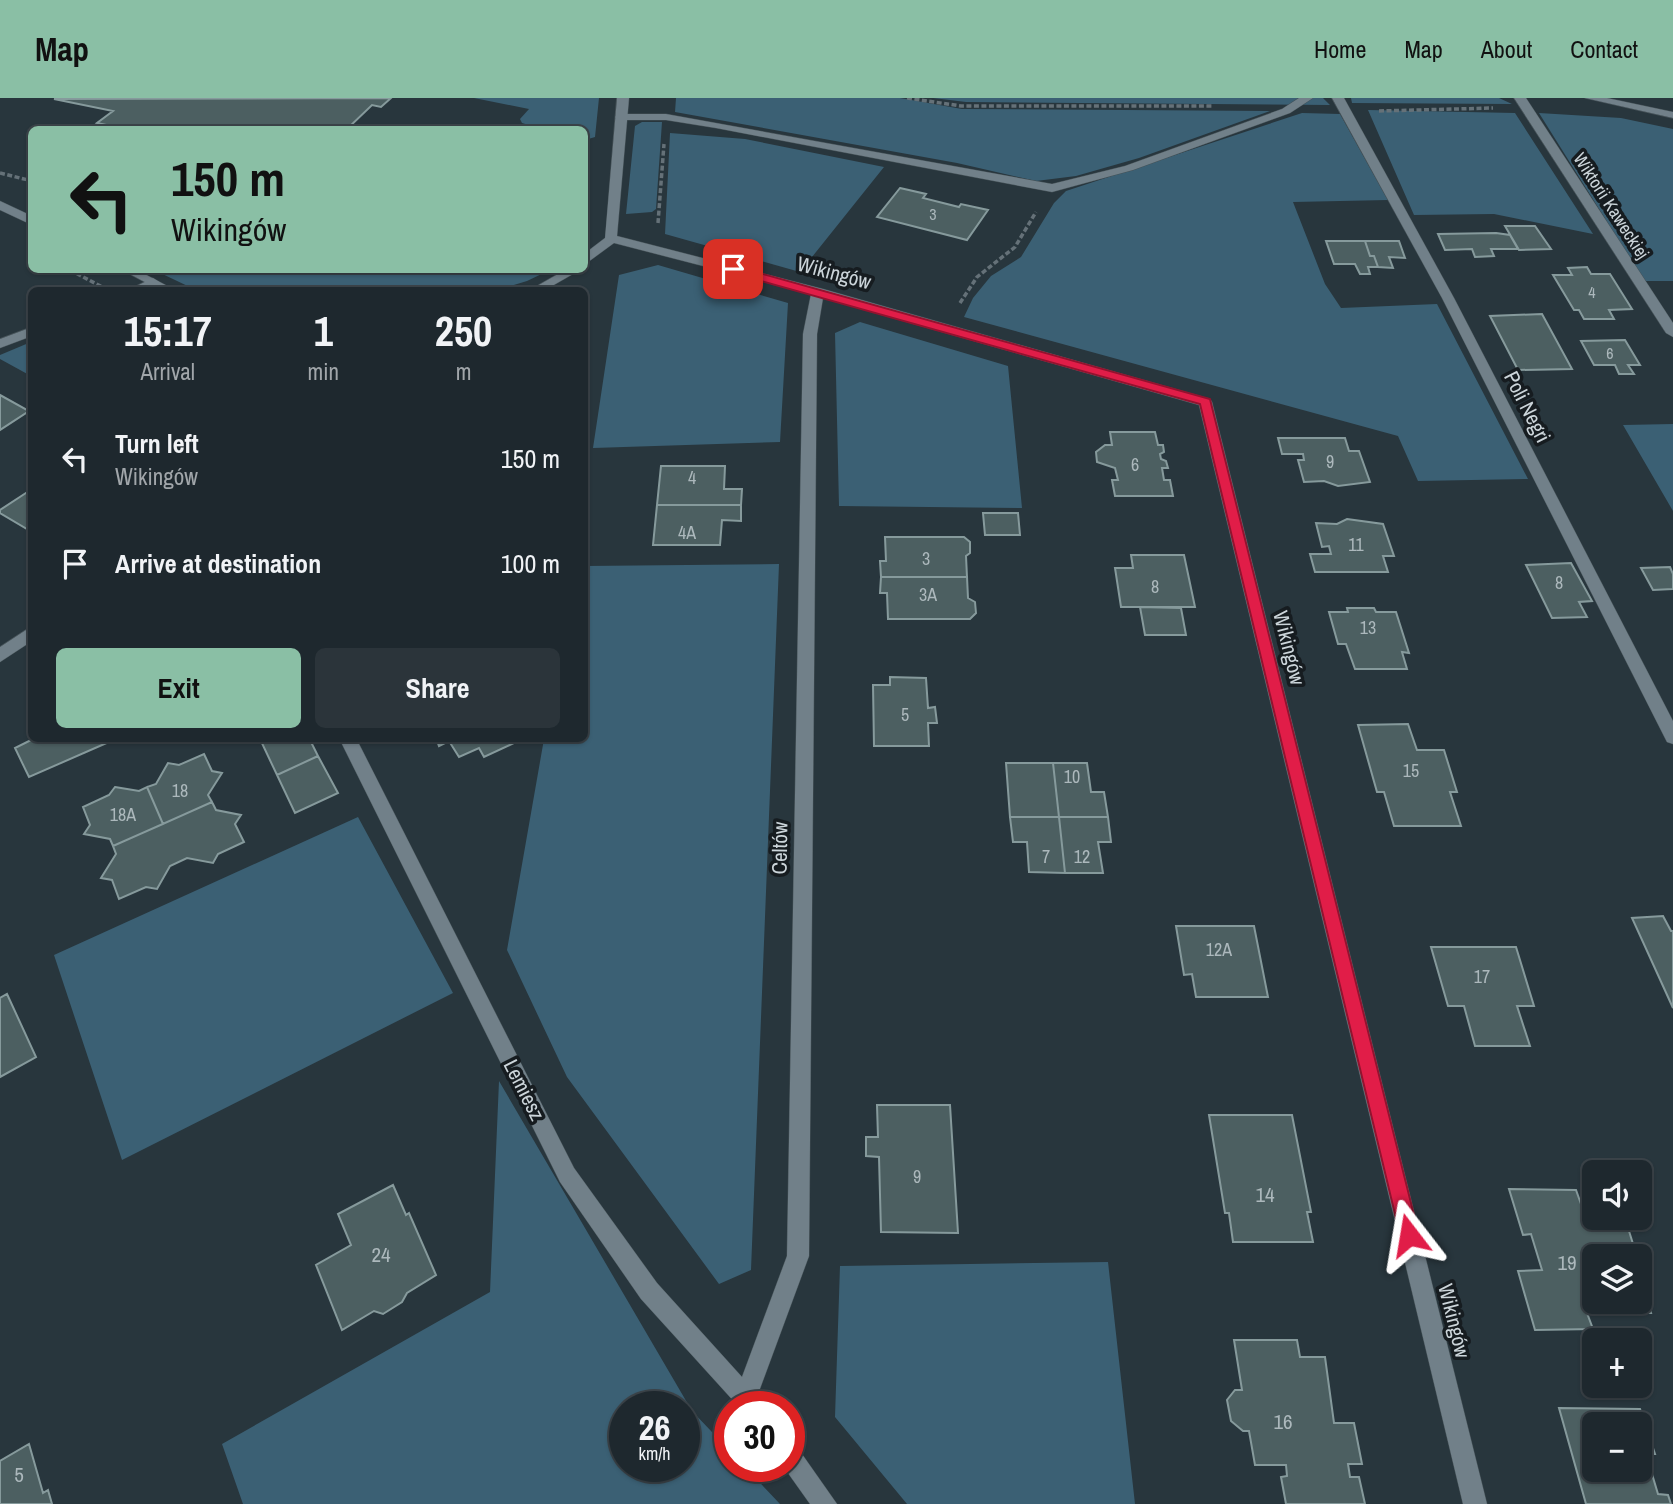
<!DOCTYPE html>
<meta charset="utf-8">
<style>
body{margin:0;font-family:"Archivo Narrow",sans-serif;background:#2b343a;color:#f1f3f6;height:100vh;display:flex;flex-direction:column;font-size:26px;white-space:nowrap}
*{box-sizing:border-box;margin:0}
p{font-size:23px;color:#a1a6aa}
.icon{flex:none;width:38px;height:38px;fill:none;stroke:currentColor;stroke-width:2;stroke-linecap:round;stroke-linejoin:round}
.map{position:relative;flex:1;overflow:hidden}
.panel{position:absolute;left:28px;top:189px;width:560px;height:455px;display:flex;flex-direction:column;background:#1e282e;border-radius:10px;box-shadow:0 2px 5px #0004,0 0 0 2px #3c444a}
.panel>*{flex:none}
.guide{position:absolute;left:28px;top:28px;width:560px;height:147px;border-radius:10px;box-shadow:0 2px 5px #0004,0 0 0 2px #3c444a;background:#8abfa5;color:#111;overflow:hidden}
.controls{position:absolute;left:1582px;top:1062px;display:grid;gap:14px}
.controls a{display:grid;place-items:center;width:70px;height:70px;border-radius:10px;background:#1e282e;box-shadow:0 2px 5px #0004,0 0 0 2px #3c444a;font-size:35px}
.speed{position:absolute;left:609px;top:1293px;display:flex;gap:14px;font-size:35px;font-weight:700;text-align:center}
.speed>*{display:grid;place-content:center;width:91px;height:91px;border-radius:50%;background:#1e282e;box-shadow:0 2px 5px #0004,0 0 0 2px #3c444a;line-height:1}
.speed small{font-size:18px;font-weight:400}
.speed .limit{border:10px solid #d22;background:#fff;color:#111}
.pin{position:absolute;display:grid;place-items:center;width:60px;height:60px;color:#fff;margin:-30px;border-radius:14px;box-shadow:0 4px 10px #0006}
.me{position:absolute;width:77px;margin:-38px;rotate:346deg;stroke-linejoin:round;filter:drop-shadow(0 0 5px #0008)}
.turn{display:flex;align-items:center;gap:24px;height:147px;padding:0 28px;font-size:32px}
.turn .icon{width:91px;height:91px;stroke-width:2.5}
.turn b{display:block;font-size:49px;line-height:60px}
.eta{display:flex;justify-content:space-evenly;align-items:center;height:119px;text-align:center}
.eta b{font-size:42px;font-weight:700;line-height:49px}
.action{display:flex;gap:14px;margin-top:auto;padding:14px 28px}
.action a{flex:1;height:80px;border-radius:10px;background:#8abfa5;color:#111;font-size:28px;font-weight:700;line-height:80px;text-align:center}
.action a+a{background:#2b343a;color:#f1f3f6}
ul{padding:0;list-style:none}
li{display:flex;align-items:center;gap:21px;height:105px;padding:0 28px}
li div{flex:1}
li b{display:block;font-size:26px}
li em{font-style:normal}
header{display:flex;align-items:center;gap:42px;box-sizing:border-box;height:98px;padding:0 35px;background:#8abfa5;color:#111}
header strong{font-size:33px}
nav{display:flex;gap:38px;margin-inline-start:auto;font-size:24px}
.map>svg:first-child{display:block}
.green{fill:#3b6074;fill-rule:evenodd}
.building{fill:#4c5f61;stroke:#869a9c;stroke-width:2;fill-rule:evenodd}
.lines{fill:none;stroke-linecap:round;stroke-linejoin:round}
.lane-casing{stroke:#455157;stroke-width:1}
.street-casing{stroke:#455157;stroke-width:1}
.secondary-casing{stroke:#455157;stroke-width:1}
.path{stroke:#657178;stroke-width:3.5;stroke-dasharray:5 2.5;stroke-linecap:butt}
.lane{fill:#718089;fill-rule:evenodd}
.street{fill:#718089;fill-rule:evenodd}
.secondary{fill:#718089;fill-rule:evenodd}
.route{fill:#e11d48;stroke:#92132f;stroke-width:2}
.labels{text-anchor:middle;stroke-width:7;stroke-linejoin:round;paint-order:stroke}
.far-number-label{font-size:16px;fill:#acb8bc}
.far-street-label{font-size:18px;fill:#ccd5da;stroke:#161c20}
.number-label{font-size:18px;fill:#acb8bc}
.street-label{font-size:21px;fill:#ccd5da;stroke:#161c20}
.near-number-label{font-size:21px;fill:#acb8bc}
</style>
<header>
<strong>Map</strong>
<nav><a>Home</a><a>Map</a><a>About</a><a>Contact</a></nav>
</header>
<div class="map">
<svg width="1673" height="1406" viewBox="0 0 1673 1406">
<rect width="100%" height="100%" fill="#28363d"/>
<path class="green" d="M474,0H599L595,39L585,42L584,32L542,31L522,25L520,21L529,11Z
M676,0H900L962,11L1270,13L1139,60L1076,78L1036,83L957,65L675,14Z
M933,0H1323L1330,7L966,4Z
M1351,0H1499L1512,6L1352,5Z
M1368,12L1515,15L1593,136L1494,116L1414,117Z
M1302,15L1340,16L1388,102L1293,104L1325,186L1341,210L1437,206L1528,381L1418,383L1398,338L964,219L973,200L991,178L1021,159L1054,105L1066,93Z
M1539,15L1621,20L1673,31V183H1644Z
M642,24H662L656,111L652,114L626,116L635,28Z
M670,35L745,41L884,69L800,174L665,136Z
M658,167L788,205L780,344L593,350L619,177Z
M154,172H550L527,183L497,192H196Z
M860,224L1008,268L1022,410L839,408L835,235Z
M31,244V278L0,261V257Z
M1673,326V413L1623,327Z
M779,466L751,1172L719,1186L567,979L507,852L544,641L584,640L585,468Z
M358,719L453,895L122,1062L54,857Z
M499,983L692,1313L730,1353V1368L745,1369L780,1406H243L222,1346L490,1194ZM625,1309H684V1368H625Z
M1108,1164L1135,1406H907L835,1319L840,1168Z"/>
<path class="building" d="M391,0L381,9L372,7L346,32H130L97,25L113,13L54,1Z
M900,90L926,96L923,100L959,109L961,106L988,112L967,142L877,119Z
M1505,128H1535L1551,151L1519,152Z
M1496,135L1510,137L1518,151H1491L1494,158L1475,159L1472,151L1445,152L1438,136Z
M1326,143H1365L1370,158H1374L1378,169H1368L1370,176H1360L1355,166H1334Z
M1365,143H1399L1405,160L1389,159L1393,170L1378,169L1374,158H1370Z
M1587,169L1591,176H1610L1632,211L1609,212L1614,221H1584L1579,212H1574L1553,177H1572L1568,170Z
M1542,216L1572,271L1518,272L1490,218Z
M1625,242L1640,267H1628L1634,276H1619L1615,267H1594L1581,243Z
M0,297L29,313L0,332Z
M1110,334H1155L1158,347H1163L1164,354L1160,356L1161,361L1166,363L1168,370H1162L1164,382H1170L1173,398H1115L1112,382H1118L1115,370L1097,364L1096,354L1105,347H1112Z
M1278,340H1345L1349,353H1359L1370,384L1338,388L1324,383L1304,384L1298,362H1304L1303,356H1282Z
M661,368H725L724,391H742L741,407H657Z
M32,391V434L0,415V412Z
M657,407H741V423L722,422L720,447H653Z
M983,415H1018L1020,437H985Z
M1347,421L1383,426L1394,458H1383L1388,474H1315L1310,456H1331L1329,448L1322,449L1316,425L1337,426Z
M885,439H964L970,444V455L966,458L967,479H881L880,463H886Z
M1131,457H1184L1195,509H1121L1115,470H1133Z
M1571,465L1592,503L1579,504L1587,519L1552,520L1526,467Z
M1670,469L1673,476V491L1653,492L1641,470Z
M881,479H967L968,500L975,504L976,515L970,521H888L887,495H880Z
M1140,509L1181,510L1186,537H1145Z
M1347,510H1374L1376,514H1396L1409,555L1402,554L1407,571H1355L1346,546H1338L1329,514H1348Z
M890,579L926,580L928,610L935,609L937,625H928L929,648H874L873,587H890Z
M1408,626L1417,652H1444L1457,694H1450L1461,728H1394L1384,694H1377L1358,627Z
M35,640H118L29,679L15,650Z
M309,640L318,658L277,677L260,641Z
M436,640H512L514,645L484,659L479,650L459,659L449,643L439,648Z
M204,656L212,673L222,675L208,697L212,704L163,726L147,689L156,686L168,665L179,667Z
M318,658L338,695L295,715L277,677Z
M1006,665H1053L1059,719H1010Z
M1053,665H1087L1091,694H1104L1108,719H1059Z
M115,689L139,693L147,689L163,726L113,748L110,741L84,736L90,727L83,709L109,697Z
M212,704L216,712L241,717L235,726L244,744L218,756L213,765L187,760L170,768L157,791L146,789L119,801L112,782L101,780L116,756L113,748Z
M1010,719H1059L1065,775L1029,774L1027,744H1013Z
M1059,719H1108L1111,744H1098L1103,775H1065Z
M1663,818L1671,833H1673V910L1632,820Z
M1176,828H1254L1268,899H1196L1192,876L1184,877Z
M1431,849H1516L1534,908H1517L1530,948H1475L1464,908H1448Z
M7,896L36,959L0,979V900Z
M877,1007H950L958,1135L881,1134L879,1059L866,1058V1039H878Z
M1209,1017H1292L1311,1114H1307L1313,1144H1233L1229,1115H1225Z
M393,1087L406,1117L409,1115L436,1177L407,1195L402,1204L383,1216L374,1213L342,1232L316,1167L351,1147L338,1116Z
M1509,1091L1576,1092L1586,1120H1619L1622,1128L1629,1133L1633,1146L1630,1152L1632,1158H1594V1204H1640V1180L1651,1215H1587L1593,1231L1535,1232L1518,1173L1542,1172L1531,1136L1523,1137Z
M1234,1242H1297L1300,1259H1325L1334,1325H1354L1362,1366H1348L1350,1379H1359L1365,1406H1286L1281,1379L1287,1378L1286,1367H1255L1249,1333H1243L1231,1323L1227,1302L1235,1292H1242Z
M1559,1310L1640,1311L1655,1356H1646L1658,1396L1668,1397L1671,1406H1586ZM1594,1326H1640V1372H1594Z
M29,1346L43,1395L48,1392L52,1406H0V1363Z"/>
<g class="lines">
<defs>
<path id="lane" d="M1299,0H1313L1290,15L1133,72L1052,94L716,30L666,22H621L615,19L621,16H666L1052,86L1125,68L1282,11Z
M153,180L159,184C151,192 139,193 128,192Z
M32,229V238L0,250V241Z"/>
<path id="street" d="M617,0H629L617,138L823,191L1210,301L1212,304L1487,1406H1463L1199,307L823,200L817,236L809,1158L758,1296L766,1309H739L641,1201L560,1084L339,640H356L574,1070L657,1185L742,1279L787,1158L803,236L811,196L614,145L584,167V156L605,140Z
M1332,0H1344L1454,200L1673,623V646L1667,644L1442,200Z
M1514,0H1526L1673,225V239L1666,235Z
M0,103L32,118V127L0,112Z
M122,172H137L175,192H160Z
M565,172H580L545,192H530Z
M32,528V543L0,564V549Z
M789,1345L797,1349L837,1406H810L783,1368H789Z"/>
<path id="secondary" d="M1585,0H1607L1673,14V20Z"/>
</defs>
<use href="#lane" class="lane-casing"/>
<use href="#street" class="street-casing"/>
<use href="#secondary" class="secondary-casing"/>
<path class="path" d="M907,0L961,8H1213
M1379,13L1493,10
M0,75L32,83
M658,125L664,46
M70,172L106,191
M960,205L977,179L1015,149L1036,114"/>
<use href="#lane" class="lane"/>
<use href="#street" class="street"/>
<use href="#secondary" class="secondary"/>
</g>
<path class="route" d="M729,169H738L1210,301L1419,1137L1416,1144L1409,1147L1402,1144L1400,1137L1200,306L729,174Z"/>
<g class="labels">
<g class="far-number-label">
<text x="933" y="122">3</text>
<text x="1592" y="200">4</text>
<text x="1610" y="261">6</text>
</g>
<g class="far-street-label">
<text transform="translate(1611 108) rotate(57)" y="6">Wiktorii Kaweckiej</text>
</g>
<g class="number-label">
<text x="1330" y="370">9</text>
<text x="1135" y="373">6</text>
<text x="692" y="386">4</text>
<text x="687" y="441">4A</text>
<text x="1356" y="453">11</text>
<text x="926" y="467">3</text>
<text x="1559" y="491">8</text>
<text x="1155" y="495">8</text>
<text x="928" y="503">3A</text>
<text x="1368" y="536">13</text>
<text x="905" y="623">5</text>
<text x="1411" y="679">15</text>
<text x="1072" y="685">10</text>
<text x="180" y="699">18</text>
<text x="123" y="723">18A</text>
<text x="1046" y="765">7</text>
<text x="1082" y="765">12</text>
<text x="1219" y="858">12A</text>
<text x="1482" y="885">17</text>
<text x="917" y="1085">9</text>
</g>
<g class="street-label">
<text transform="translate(834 175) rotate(15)" y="7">Wikingów</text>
<text transform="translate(1527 309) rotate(63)" y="7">Poli Negri</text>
<text transform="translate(1289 550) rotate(76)" y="7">Wikingów</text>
<text transform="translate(780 750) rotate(-89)" y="7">Celtów</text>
<text transform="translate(524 992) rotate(63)" y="7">Lemiesz</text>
<text transform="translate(1454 1223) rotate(76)" y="7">Wikingów</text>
</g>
<g class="near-number-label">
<text x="1265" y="1104">14</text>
<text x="381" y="1164">24</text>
<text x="1567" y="1172">19</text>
<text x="1283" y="1331">16</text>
<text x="19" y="1384">5</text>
</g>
</g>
</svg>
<div class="controls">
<a><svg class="icon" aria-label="sound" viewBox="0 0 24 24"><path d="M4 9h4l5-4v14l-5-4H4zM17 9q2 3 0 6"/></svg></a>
<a><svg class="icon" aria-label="layers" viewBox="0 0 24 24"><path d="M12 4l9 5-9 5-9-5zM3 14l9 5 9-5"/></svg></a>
<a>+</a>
<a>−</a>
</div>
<div class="speed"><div>26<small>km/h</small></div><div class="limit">30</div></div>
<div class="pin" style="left:733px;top:171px;background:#d93025"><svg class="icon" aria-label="arrive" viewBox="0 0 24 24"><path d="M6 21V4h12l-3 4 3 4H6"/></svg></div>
<svg class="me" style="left:1409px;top:1137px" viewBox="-20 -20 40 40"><path d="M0-17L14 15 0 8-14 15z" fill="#e11d48" stroke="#fff" stroke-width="4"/></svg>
<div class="guide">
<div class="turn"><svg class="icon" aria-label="left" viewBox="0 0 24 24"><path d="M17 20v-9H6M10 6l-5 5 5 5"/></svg><div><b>150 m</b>Wikingów</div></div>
</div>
<section class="panel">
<div class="eta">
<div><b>15:17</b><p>Arrival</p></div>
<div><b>1</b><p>min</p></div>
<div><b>250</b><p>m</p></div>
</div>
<ul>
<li><svg class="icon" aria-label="left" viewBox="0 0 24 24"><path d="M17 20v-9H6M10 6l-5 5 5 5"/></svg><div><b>Turn left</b><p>Wikingów</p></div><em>150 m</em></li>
<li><svg class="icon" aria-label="arrive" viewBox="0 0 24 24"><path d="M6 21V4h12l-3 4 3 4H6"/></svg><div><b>Arrive at destination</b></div><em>100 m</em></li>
</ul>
<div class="action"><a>Exit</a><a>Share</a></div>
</section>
</div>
